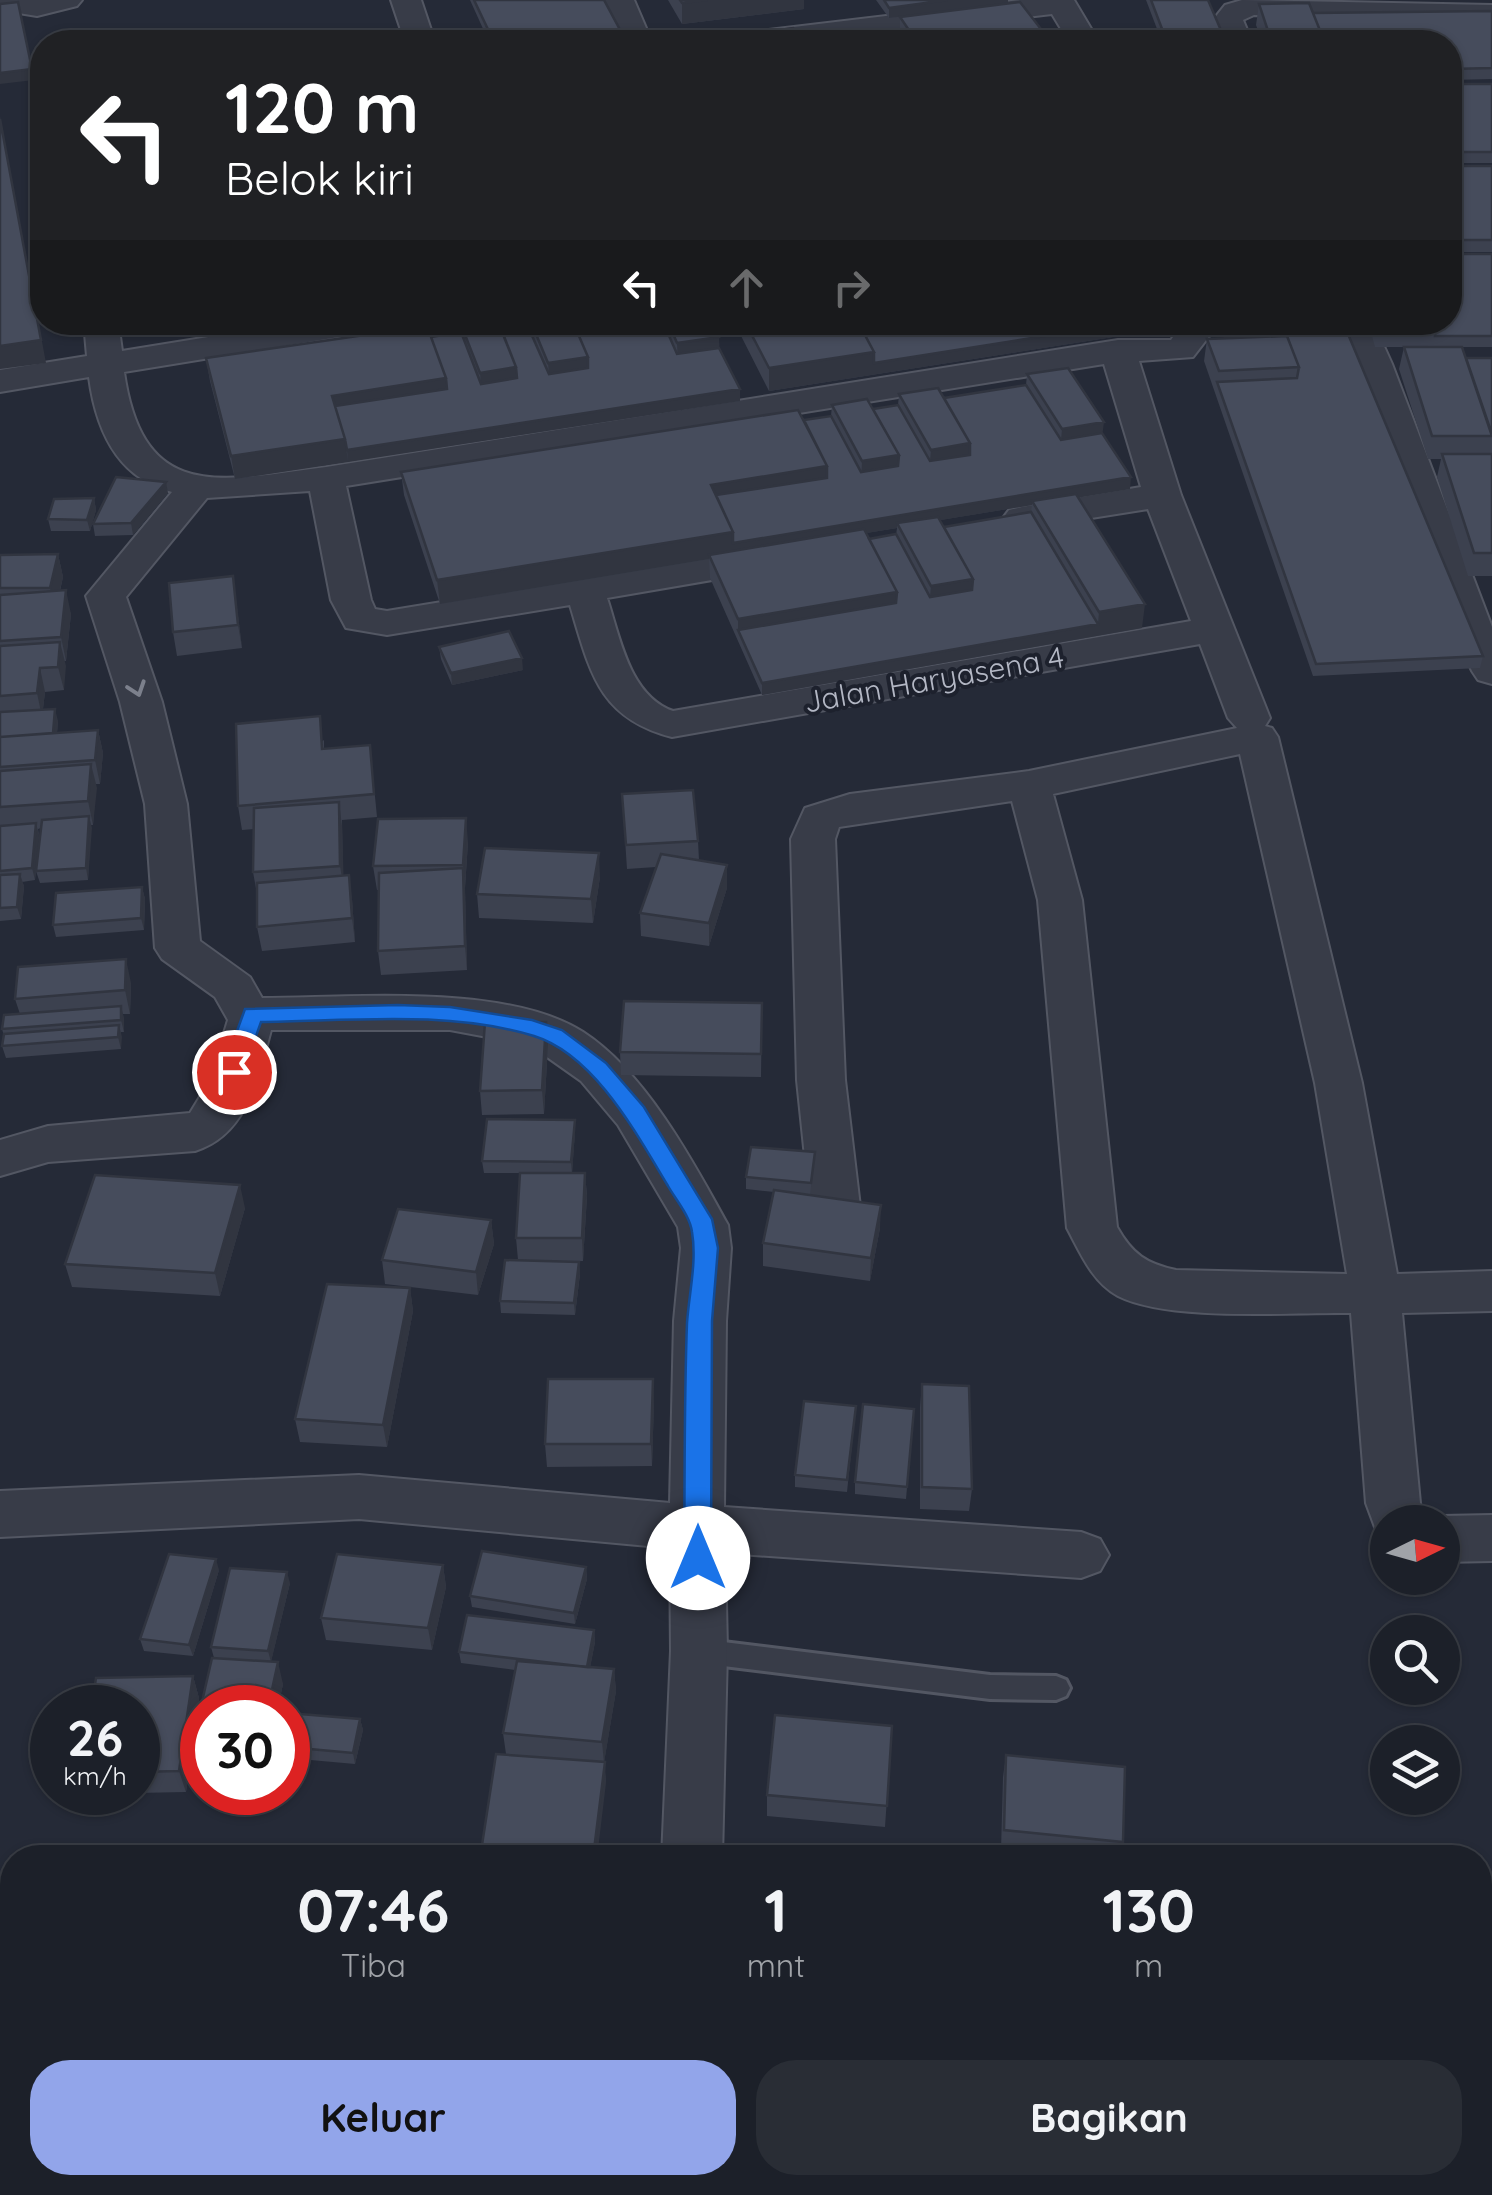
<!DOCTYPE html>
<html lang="id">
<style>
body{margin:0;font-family:Quicksand,sans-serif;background:#292d35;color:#f1f3f6;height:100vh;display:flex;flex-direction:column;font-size:38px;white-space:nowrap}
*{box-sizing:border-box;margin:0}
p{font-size:32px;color:#a0a3a8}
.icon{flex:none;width:55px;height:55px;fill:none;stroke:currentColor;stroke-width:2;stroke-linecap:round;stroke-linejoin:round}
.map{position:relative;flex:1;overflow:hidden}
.side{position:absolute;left:0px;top:1845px;width:1492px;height:350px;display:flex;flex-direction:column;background:#1c2029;border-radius:40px 40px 0 0;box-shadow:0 2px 8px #0004,0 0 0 2px #3a3e46}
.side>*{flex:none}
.guide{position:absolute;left:30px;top:30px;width:1432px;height:305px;border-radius:40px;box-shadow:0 2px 8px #0004,0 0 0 2px #3a3e46;background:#202124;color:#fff;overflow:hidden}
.needle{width:65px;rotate:85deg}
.fabs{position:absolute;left:1370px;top:1505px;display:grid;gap:20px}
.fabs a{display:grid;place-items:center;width:90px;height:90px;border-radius:50%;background:#1c2029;box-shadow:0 2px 8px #0004,0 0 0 2px #3a3e46;font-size:50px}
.speed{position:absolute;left:30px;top:1685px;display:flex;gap:20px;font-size:50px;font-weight:700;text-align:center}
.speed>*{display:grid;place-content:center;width:130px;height:130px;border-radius:50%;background:#1c2029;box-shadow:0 2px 8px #0004,0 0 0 2px #3a3e46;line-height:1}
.speed small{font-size:25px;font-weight:400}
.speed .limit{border:15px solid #d22;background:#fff;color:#111}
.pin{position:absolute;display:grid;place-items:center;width:85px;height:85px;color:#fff;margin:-42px;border:5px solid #fff;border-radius:50%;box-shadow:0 2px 10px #0007}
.me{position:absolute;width:110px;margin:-55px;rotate:0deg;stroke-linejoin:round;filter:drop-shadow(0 0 8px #0008)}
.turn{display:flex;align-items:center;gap:35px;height:210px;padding:0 30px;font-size:45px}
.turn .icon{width:130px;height:130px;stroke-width:2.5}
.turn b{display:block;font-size:70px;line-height:85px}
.lanes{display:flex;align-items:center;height:95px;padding:0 30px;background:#0003;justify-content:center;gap:50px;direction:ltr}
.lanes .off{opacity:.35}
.eta{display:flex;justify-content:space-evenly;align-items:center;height:170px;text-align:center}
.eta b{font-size:60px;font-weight:700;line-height:70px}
.cta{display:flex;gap:20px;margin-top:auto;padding:20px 30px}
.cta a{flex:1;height:115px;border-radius:40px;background:#92a5ea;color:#111;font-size:40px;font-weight:700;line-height:115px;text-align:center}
.cta a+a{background:#292d35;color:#f1f3f6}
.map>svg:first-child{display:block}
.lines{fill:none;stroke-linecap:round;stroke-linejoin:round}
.lane-casing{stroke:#535763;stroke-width:6}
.street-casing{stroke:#535763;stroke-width:4}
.lane{fill:#383c48;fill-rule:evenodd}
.street{fill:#383c48;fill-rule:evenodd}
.wall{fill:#3c414f;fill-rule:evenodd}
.shaded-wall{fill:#313540}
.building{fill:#464c5c;stroke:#313540;stroke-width:2.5}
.oneway{stroke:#7c808c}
.route{fill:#1a73e8;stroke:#114b97;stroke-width:2.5}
.labels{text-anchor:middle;stroke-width:8;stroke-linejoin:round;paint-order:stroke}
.street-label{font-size:30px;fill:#b3b7c4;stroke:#1d212d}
</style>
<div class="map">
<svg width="1492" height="2195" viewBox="0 0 1492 2195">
<rect width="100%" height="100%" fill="#252a37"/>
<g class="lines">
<defs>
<path id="lane" d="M699,1639L990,1675L1056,1676L1066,1680L1070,1688L1066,1696L1056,1700L990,1699L699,1663L690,1659L686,1651L690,1643Z"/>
<path id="street" d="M0,0H82L77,6L37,16L0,10Z
M391,0H421L435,42H405Z
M604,0H634L652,42H622Z
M1021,0H1074L1099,42H1069L1052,14L814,42H728L732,36L743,33Z
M1242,0L1492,5V23L1254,15L1243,20L1252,42H1222L1213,20L1225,5Z
M84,322H118L122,351L300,322H386L381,329L369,332L124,372C143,505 222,480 326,467L1118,340H1171L1175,334L1174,322H1208L1210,335L1193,357L1139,361L1181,495L1270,718L1265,726L1272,728L1278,737L1362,1083L1397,1274L1492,1271V1311L1402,1313L1420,1503L1425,1522L1442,1516L1492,1515V1561L1442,1562V1522H1388V1541L1379,1538L1366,1503L1351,1313C1291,1312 1170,1322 1118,1296C1092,1282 1080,1252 1067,1228L1038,900L1012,801L839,827L835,839L845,1080L861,1215L853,1228L836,1234L819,1228L811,1215L797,1080L791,839L805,808L850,794L1029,771L1237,728L1228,718L1200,644L672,737C598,718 590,671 570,605L387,635L346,628L331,600L310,491L207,498L126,597L162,702L187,804L200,941L250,977L262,998C352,998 506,983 583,1032C645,1072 693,1161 728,1225L731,1248L726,1321L724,1507L1081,1532L1100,1539L1109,1555L1100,1571L1081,1578L725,1553L727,1651L722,1858H662L671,1651L670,1548L359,1519L0,1537V1491L359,1475L670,1503L674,1321L681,1248L678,1227L618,1125L581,1081L530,1045L450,1030H271C258,1078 247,1135 195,1151L48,1162L0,1176V1140L48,1126L190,1113L209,1082L228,1020L215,997L162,959L155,948L145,804L120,702L86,596L172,492C117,478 96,430 89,377L0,392V370L87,356ZM1104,364L1141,487L1022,507L1009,510L1003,518L1009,526L1022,529L1148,509L1191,621L673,711C629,695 620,637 607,598L788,567L793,559L788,551L774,547L387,611L375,609L371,600L346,486ZM1240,754L1315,1083L1347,1274L1176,1270C1147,1264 1132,1254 1117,1227L1082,900L1053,794Z
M1338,322H1373L1392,364L1492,627V684L1478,680L1472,671C1422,557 1388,436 1338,322Z
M1184,2182H1250L1251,2195H1185Z"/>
</defs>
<use href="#lane" class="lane-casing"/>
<use href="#street" class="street-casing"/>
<use href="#lane" class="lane"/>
<use href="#street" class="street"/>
</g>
<path class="wall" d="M470,0H604L626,42H489Z
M668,0H804V9L682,24Z
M876,0H1008V3L889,18Z
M1146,0H1208L1226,42H1162Z
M1259,4L1313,13L1492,11V79L1450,80V42H1262L1256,25Z
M900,17L1051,42H909L900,28Z
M1450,84H1492V163H1450Z
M1450,166H1492V252H1450Z
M1492,254V347H1463L1466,358H1492V576H1468L1437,477L1441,459H1428L1399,369L1404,347H1375L1368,322H1450Z
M460,322L500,326L526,322H712L719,348L740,389V401L235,479L210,381L206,358L431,337L461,332Z
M734,322H1112L1114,325L1113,337L769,391Z
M1270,322H1343L1483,656L1480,668L1313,676L1204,361L1207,339L1275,336Z
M1027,374L1102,433L1130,489L1078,497L1142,628L762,695L710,578L709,559L440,604L404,495L401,472L804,420L831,416L832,405L873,409L898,405L899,394L944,398L1026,385ZM1032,505L1031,512L944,527L940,520ZM897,528L896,535L869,539L866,533Z
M168,493L133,535L95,536L93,524Z
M94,498L96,510L90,531H51L48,519Z
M58,554L63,577L60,591L71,614L66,661H64V690L45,692L43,709L58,721L57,733L98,730L103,753L100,784H96L93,825H91L88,880L40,883L36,871L41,828L38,829L39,835L35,880L22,882L24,886L21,919L0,921V555Z
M233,576L242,648L177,656L173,632Z
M439,647L523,670L452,685L441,659Z
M324,740V749L370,745L377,817L342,820L343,875L352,899L355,942L262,951L257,927V894L253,872L254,829L242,830L238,806Z
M622,794L698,841L699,860L727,888L709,946L641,936L640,913L656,867L627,869Z
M468,842L465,888L467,970L381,975L378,951L379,890H377L373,866Z
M600,877L593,923L479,918L477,894Z
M142,887L145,899L144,930L56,937L53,925Z
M131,983L130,1014H123L124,1032H121V1049L6,1058L2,1046L4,1036L2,1029L20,1014L15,999Z
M762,1003L761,1077L621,1075L620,1052Z
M546,1022L548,1045L544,1114L482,1115L480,1091Z
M575,1120V1132L572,1173H585L587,1196L583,1261H565L579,1262L580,1274L575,1315L501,1313L500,1301L518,1260L516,1238L520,1173H484L482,1161Z
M815,1152L810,1195L880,1228L870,1281L763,1266V1243L774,1192L746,1189V1177Z
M245,1208L220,1296L72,1287L65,1264Z
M491,1220L494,1244L478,1295L385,1284L382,1260Z
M410,1288L413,1311L387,1447L300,1442L295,1419Z
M922,1384L972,1489L969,1511L920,1509V1407Z
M654,1401L652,1466L547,1467L545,1444Z
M856,1406L847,1492L795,1487V1475Z
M914,1409L906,1499L855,1494V1482Z
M443,1565L446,1587L432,1650L326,1640L321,1618Z
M586,1567L587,1579L575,1624L472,1607L470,1596Z
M219,1570L193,1656L144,1651L140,1639Z
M290,1583L271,1661L283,1684L278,1708H202V1776H196L191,1758L186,1792L88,1794L138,1792V1708L193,1676L199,1698L193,1738L214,1658L211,1647Z
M594,1630L595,1642L590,1667L614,1669L616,1691L604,1762L606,1783L506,1754L503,1733L515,1670L461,1663L459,1652Z
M288,1713L360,1719L363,1730L355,1764L288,1758Z
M892,1726L885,1827L767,1816V1795Z
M1006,1755L1123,1842L1120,1858H1064L1001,1851L1003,1777Z
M0,2052H12V2182L0,2195Z"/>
<path class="shaded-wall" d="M707,0H804V9L682,24V3Z
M947,0H1008V3L889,18V8Z
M32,69L34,80L0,84V73Z
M0,116L46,363L0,369Z
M188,322H237L189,330Z
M1114,325L1113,337L769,391V368L874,352Z
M719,337L720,360L678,366L677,343Z
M588,357L589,379L550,386L548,363Z
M516,367L518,390L482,396L480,373Z
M446,378L448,401L337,418L332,396Z
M740,389V401L348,462L347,450Z
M1104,422L1101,445L1060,452L1062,429Z
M345,439L348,462L235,479L231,456Z
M970,443L969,466L929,473L931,450Z
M899,455L897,478L861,484L862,461Z
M827,466V489L717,507L711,485Z
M1131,477L1130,489L1034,505L1032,501V505L899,527L897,523V528L711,559L709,555V559L440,604L437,580L733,532Z
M166,482L168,493L133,535L131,523Z
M94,498L96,510L90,531L87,520Z
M58,554L63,577L55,611L50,588Z
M233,576L242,648L238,625Z
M973,579L971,602L929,609L931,586Z
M66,590L71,614L66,661L61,637Z
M897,592L895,615L738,630V619Z
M1145,604L1142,628L762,695V683L1098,624L1099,612Z
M60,642L66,666L64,690L58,667Z
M522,658L523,670L452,685L451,673Z
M40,668L45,692L42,717L37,693Z
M55,709L58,721L56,745L53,733Z
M98,730L103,753L100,784L95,760Z
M91,764L97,788L93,825L88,801Z
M339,802L342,826L344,890L340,866Z
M89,816L92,828L88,880L86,868Z
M466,818L468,842L465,888L463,865Z
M36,823L39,835L35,880L32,868Z
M599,853L600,877L593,923L591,899Z
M727,865V888L709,946V923Z
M463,868L465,892L467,970L465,946Z
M20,874L24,886L21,919L17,907Z
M349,875L352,899L355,942L352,918Z
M142,887L145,899L144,930L141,918Z
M126,959L131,983L130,1014L125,990Z
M121,1006L124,1018V1032L121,1020Z
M546,1022L548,1045L544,1114L542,1090Z
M119,1025L122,1037L121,1049L118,1037Z
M575,1120V1132L572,1174L571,1162Z
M585,1173L587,1196L583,1261L582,1238Z
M240,1185L245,1208L220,1296L215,1273Z
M881,1205L880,1228L870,1281L871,1258Z
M491,1220L494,1244L478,1295L476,1272Z
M579,1262L580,1274L575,1315L574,1303Z
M410,1288L413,1311L387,1447L383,1425Z
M653,1379L654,1401L652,1466L651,1444Z
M216,1559L219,1570L193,1656L189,1645Z
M443,1565L446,1587L432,1650L428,1628Z
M586,1567L587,1579L575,1624L574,1613Z
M287,1572L290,1583L271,1662L268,1651Z
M594,1630L595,1642L588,1679L587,1668Z
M278,1662L283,1684L278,1708H268Z
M614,1669L616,1691L604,1763L602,1742Z
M193,1676L199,1698L191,1755L190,1754L191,1758L186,1792L179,1771Z
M360,1719L363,1730L355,1764L353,1753Z
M605,1762L606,1783L597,1858H593Z
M12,2171V2182H23L21,2195H7Z"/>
<path class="building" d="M474,0H604L626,41L616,42H494Z
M680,0H707L682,3Z
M884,0H947L889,8Z
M1151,0H1208L1226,42H1167Z
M18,2L32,69L0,73V4Z
M1020,2L1051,42H917L900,17Z
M1309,3L1321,33L1269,34L1259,4Z
M1492,11V68L1450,69V42H1319L1321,33L1313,13Z
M793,28L802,42H763L758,33Z
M239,36L241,42H181Z
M1450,84H1492V152H1450Z
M0,119L41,340L0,346Z
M1450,166H1492V240H1450Z
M1450,254H1492V336H1435L1437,322H1450Z
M460,322H498L516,367L480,373Z
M526,322L549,374L588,368V357L573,322H663L677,354L719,348L740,389L347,450L345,439L335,406L447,389L446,378L431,337L461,332L481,384L517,378L516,367L500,326Z
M531,322H573L588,357L548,363Z
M668,322H712L719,337L677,343Z
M745,322H858L874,352L769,368Z
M858,322H1112L1114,325L874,363V352Z
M1276,322H1343L1483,656L1316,664L1217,382L1297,378L1299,367L1287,336H1281Z
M1379,322H1437L1438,325H1380Z
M427,326L446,378L332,396L345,439L231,456L206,358Z
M1287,336L1299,367L1219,371L1207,339Z
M1404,347H1462L1492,436H1432Z
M1466,358H1492V434Z
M1068,368L1104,422L1062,429L1027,374Z
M1026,385L1061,440L1102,433L1131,477L733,543V532L716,495L827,478V466L804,420L831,416L861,472L898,466L899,455L873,409L898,405L930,461L970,455V443L944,398Z
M938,388L970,443L931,450L899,394Z
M867,399L899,455L862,461L832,405Z
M798,410L827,466L711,485L733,532L437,580L401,472Z
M1442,454H1492V553H1474Z
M116,477L166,482L131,523L93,524Z
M1076,494L1145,604L1099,612L1032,501Z
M94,498L87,520L48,519L54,499Z
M1031,512L1098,624L762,683L738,630L896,603L897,592L869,539L896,534L930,597L972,590L973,579L944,527Z
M938,517L973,579L931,586L897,523Z
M864,529L897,592L738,619L709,555Z
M58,554L50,588H0V555Z
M233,576L238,625L173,632L169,583Z
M66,590L61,637L0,641V595Z
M509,631L522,658L451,673L439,647Z
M60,642L58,667L40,668L37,693L0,696V646Z
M55,709L53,733L0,737V712Z
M320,716L322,749L370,745L374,794L238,806L236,724Z
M98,730L95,760L0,767V737Z
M91,764L88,801L0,807V771Z
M693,790L698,841L626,845L622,794Z
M339,802L340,866L253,872L254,808Z
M89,816L86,868L36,871L42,820Z
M466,818L463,865L373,866L378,819Z
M36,823L32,868L0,871V826Z
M485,848L599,853L591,899L477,894Z
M661,854L727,865L709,923L640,913Z
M463,868L465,946L378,951L379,873Z
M20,874L17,907L0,908V875Z
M349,875L352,918L257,927V883Z
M142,887L141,918L53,925L56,893Z
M126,959L125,990L15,999L18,967Z
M624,1001L762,1003L761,1054L620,1052Z
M121,1006V1020L2,1029L4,1015Z
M485,1022H546L542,1090L480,1091Z
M119,1025L118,1037L2,1046L4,1034Z
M487,1119L575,1120L571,1162L482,1161Z
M751,1147L815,1152L811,1183L746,1177Z
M520,1173H585L582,1238H516Z
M95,1175L240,1185L215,1273L65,1264Z
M774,1190L881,1205L871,1258L763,1243Z
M398,1209L491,1220L476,1272L382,1260Z
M505,1260L579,1262L574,1303L500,1301Z
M327,1284L410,1288L383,1425L295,1419Z
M548,1379H653L651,1444H545Z
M922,1384L969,1386L972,1489L922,1487Z
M804,1401L856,1406L847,1480L795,1475Z
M863,1404L914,1409L907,1487L855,1482Z
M482,1551L586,1567L574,1613L470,1596Z
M169,1554L216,1559L189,1645L140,1639Z
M337,1554L443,1565L428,1628L321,1618Z
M230,1568L287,1572L268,1651L211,1647Z
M467,1615L594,1630L587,1667L459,1652Z
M212,1658L278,1662L268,1708H202V1755L190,1754Z
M517,1661L614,1669L602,1742L503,1733Z
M193,1676L179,1771L138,1772V1708H91L96,1678Z
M288,1713L360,1719L353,1753L288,1747Z
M775,1715L892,1726L887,1806L767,1795Z
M496,1754L605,1762L593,1858H480Z
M1006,1755L1125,1767L1123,1842L1004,1830Z
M0,2052H12V2113H0Z
M0,2131L12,2132V2171L7,2195H0Z"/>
<defs><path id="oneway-chevron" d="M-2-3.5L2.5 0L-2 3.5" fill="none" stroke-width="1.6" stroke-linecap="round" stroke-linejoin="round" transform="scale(2.5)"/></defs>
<use class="oneway" href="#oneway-chevron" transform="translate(137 689) rotate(71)"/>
<path class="route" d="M398,1005L450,1007L532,1020L562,1030L606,1063L644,1107L712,1219L718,1248L712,1321L711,1558L707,1566L698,1570L688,1566L684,1558C685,1480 684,1401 687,1323C689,1293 697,1262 692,1232C690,1216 676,1200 668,1186C637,1135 595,1055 534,1036C448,1010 350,1021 261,1022L241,1078H226L222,1072L245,1009Z"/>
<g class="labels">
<g class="street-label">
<text transform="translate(934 680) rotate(-10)" y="10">Jalan Haryasena 4</text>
</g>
</g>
</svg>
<div class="fabs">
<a><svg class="needle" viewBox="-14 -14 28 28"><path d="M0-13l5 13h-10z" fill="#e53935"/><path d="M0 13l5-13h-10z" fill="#a0a3a8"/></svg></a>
<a><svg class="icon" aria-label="search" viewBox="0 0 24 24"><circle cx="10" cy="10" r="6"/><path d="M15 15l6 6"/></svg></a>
<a><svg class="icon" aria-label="layers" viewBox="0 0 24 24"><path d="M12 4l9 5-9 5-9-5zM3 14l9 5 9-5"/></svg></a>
</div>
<div class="speed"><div>26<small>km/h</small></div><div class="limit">30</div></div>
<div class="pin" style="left:234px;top:1072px;background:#d93025"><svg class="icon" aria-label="arrive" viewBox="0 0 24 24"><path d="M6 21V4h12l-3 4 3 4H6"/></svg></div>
<svg class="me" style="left:698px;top:1558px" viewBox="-20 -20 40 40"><circle r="19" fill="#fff"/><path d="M0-13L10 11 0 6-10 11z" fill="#1a73e8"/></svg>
<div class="guide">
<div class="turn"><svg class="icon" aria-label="left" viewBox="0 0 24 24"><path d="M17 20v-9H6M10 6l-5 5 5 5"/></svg><div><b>120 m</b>Belok kiri</div></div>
<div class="lanes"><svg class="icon" aria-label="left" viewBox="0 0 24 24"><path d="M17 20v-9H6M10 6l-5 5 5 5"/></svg><svg class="icon off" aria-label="ahead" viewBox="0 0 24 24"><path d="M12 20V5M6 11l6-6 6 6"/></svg><svg class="icon off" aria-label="right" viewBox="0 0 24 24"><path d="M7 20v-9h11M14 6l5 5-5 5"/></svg></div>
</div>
<section class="side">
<div class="eta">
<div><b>07:46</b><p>Tiba</p></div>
<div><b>1</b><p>mnt</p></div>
<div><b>130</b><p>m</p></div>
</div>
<div class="cta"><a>Keluar</a><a>Bagikan</a></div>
</section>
</div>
